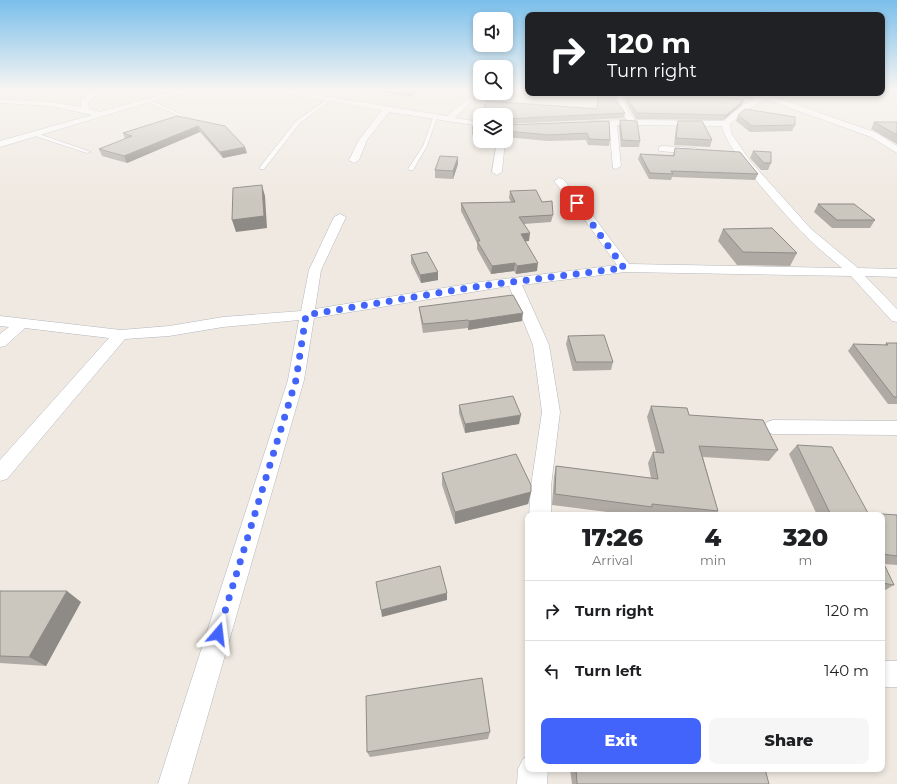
<!DOCTYPE html>
<style>
body{margin:0;font-family:Montserrat,sans-serif;background:#f6f6f6;color:#202124;height:100vh;display:flex;flex-direction:column;font-size:15px;white-space:nowrap}
*{box-sizing:border-box;margin:0}
p{font-size:13px;color:#757577}
.icon{flex:none;width:22px;height:22px;fill:none;stroke:currentColor;stroke-width:2;stroke-linecap:round;stroke-linejoin:round}
.map{position:relative;flex:1;overflow:hidden}
.drawer{position:absolute;left:525px;top:512px;width:360px;height:260px;display:flex;flex-direction:column;background:#fff;border-radius:8px;box-shadow:0 2px 6px #0003}
.drawer>*{flex:none}
.hud{position:absolute;left:525px;top:12px;width:360px;height:84px;border-radius:8px;box-shadow:0 2px 6px #0003;background:#202124;color:#fff;overflow:hidden}
.tools{position:absolute;left:473px;top:12px;display:grid;gap:8px}
.tools a{display:grid;place-items:center;width:40px;height:40px;border-radius:8px;background:#fff;box-shadow:0 2px 6px #0003;font-size:20px}
.pin{position:absolute;display:grid;place-items:center;width:34px;height:34px;color:#fff;margin:-17px;border-radius:8px;box-shadow:0 2px 6px #0006}
.me{position:absolute;width:44px;margin:-22px;rotate:17deg;stroke-linejoin:round;filter:drop-shadow(0 0 3px #0008)}
.turn{display:flex;align-items:center;gap:14px;height:84px;padding:0 16px;font-size:18px}
.turn .icon{width:52px;height:52px;stroke-width:2.5}
.turn b{display:block;font-size:28px;line-height:34px}
.eta{display:flex;justify-content:space-evenly;align-items:center;height:68px;text-align:center}
.eta b{font-size:24px;font-weight:800;line-height:28px}
.cta{display:flex;gap:8px;margin-top:auto;padding:8px 16px}
.cta a{flex:1;height:46px;border-radius:8px;background:#4264fb;color:#fff;font-size:16px;font-weight:800;line-height:46px;text-align:center}
.cta a+a{background:#f6f6f6;color:#202124}
ul{padding:0;list-style:none}
li{display:flex;align-items:center;gap:12px;height:60px;padding:0 16px;border-top:1px solid #e0e0e0}
li div{flex:1}
li b{display:block;font-size:15px}
li em{font-style:normal}
.map>svg:first-child{display:block}
.lines{fill:none;stroke-linecap:round;stroke-linejoin:round}
.lane-casing{stroke:#b4b7c1;stroke-width:1}
.street-casing{stroke:#b4b7c1;stroke-width:1}
.lane{fill:#fff;fill-rule:evenodd}
.street{fill:#fff;fill-rule:evenodd}
.wall{fill:#afaba4}
.shaded-wall{fill:#8e8b86}
.building{fill:#cbc7bf;stroke:#8e8b86}
.route{stroke:#4264fb;stroke-width:7;stroke-dasharray:0 12.6}
</style>
<div class="map">
<svg width="897" height="784" viewBox="0 0 897 784">
<rect width="100%" height="100%" fill="#efe9e1"/>
<g class="lines">
<defs>
<path id="lane" d="M148,100H150L189,118L186,119L148,102Z
M326,100L329,101L300,123L264,169H260V167L296,121Z
M435,117L437,118L427,146L413,170H409L408,169L423,146L433,118Z
M32,133H36L91,152L87,153L32,135Z"/>
<path id="street" d="M94,89H102L88,103L89,109L100,112L181,89H193L0,147V141L92,115L51,106L0,103V99L51,102L81,107V100Z
M261,89H279L447,116L467,99L471,101L455,118L480,122V126L389,112L367,140L359,160L354,163L349,160L359,140L382,110Z
M589,93H626C619,103 629,112 635,120L724,121C738,107 757,93 777,93L772,96L877,133L897,146V153L871,137L765,99L744,112L730,124L731,133L751,162L811,229L858,268L897,269V277L865,276L897,309V322L892,321L851,276L625,272L522,285L549,345L560,412L551,486V515H529L531,486L542,412L533,345L509,286L314,318L304,380L188,784H158L288,380L299,320L223,327L169,336L125,339L7,479L0,481V460L109,338L25,328L5,346L0,347V334L9,327L0,326V316L121,330L169,326L223,317L301,311L309,270L334,217L340,214L346,217L321,270L315,309L480,282L617,265L582,216L554,181L559,178L563,179L590,212L629,264L842,268C829,257 815,246 803,233C786,216 724,147 722,126L617,125L621,166L616,169L613,168L609,125H586L582,123L586,121L627,120L616,105V98L593,95Z
M497,141H505L502,172L497,175L492,172Z
M662,146L696,148L701,151L696,154L659,151V147Z
M773,420L897,421V435L773,434L767,432L764,427L767,422Z
M882,661H897V687H882Z
M528,756V769H548L547,784H517L518,769L523,759Z"/>
</defs>
<use href="#lane" class="lane-casing"/>
<use href="#street" class="street-casing"/>
<use href="#lane" class="lane"/>
<use href="#street" class="street"/>
</g>
<path class="wall" d="M370,89H421L409,97Z
M882,89H897L892,91Z
M599,93L616,100L625,113L624,118L506,124L507,125L609,121L610,140L609,146L588,145L586,140L548,141L506,137V115H480V121V115L597,109Z
M627,93H704L742,105L723,120L636,119L626,103Z
M714,93H756L750,99Z
M738,115L795,125L792,131L750,132L736,121Z
M177,116L225,126L247,153L223,158L200,132L127,163L102,156L99,149L125,139L123,133Z
M620,120L640,141L639,147H621L619,127Z
M480,121V135H472V128Z
M678,121L712,140L710,147L674,145L676,127Z
M874,122H897V144L871,129Z
M675,148L758,174L755,180L672,177L671,180L649,179L638,159L640,154L673,155Z
M753,151L771,163L768,170H761L750,158Z
M458,157V164L453,179L435,178V170Z
M510,191L542,202L553,215L551,222L524,224L529,241H525L537,271L516,274L514,271L491,274L477,249V243L461,211V203L511,202L509,198Z
M818,204L875,220L870,228H832L814,212Z
M723,229L797,253L790,266L737,265L718,241Z
M411,255L438,280L421,283L411,263Z
M419,307L522,321L468,330V328L423,333L420,315Z
M568,336L613,362L611,370L573,371L566,344Z
M886,343H897V404H888L848,351L853,344L885,345Z
M459,405L519,424L465,433L459,413Z
M651,406L689,415L778,450L769,461L703,457L718,511L715,515H654L648,514L647,515H631L552,505L554,477L556,466L651,478L648,463L653,452H656L647,417Z
M797,445L868,513L897,515V565L884,564L894,585L882,592V515H817L789,454Z
M442,473L531,492L528,504L455,524L442,485Z
M0,591L81,602L46,666L0,663Z
M490,732L488,739L370,757L367,752Z
M570,769H762L769,784H572Z"/>
<path class="shaded-wall" d="M412,89H421L409,97V91Z
M753,93H756L750,99L752,94Z
M744,100L742,105L723,120L726,115Z
M198,126L200,132L127,163L124,156Z
M245,147L247,153L223,158L220,152Z
M458,157V164L453,179V171Z
M262,185L265,196L267,228L236,232L232,220Z
M530,233L529,241L520,242L521,234Z
M515,263L514,271L491,274L492,266Z
M538,263L537,271L516,274L517,266Z
M438,272V280L421,283L420,275Z
M523,313L522,321L468,330L469,321Z
M521,415L519,424L465,433V424Z
M531,492L528,504L455,524V512Z
M67,591L81,602L46,666L29,657Z
M447,593V600L382,617L381,610Z"/>
<path class="building" d="M398,89H412L409,91Z
M599,93H609L616,94V100L625,113L506,119V115H480L487,101L597,109Z
M627,93H704L744,100L726,115L637,113L627,98Z
M745,109L795,117V125L752,126L738,115Z
M177,116L225,126L245,147L220,152L198,126L124,156L99,149L132,136L123,133Z
M620,120L637,121L640,141L622,140Z
M476,121H480V129L472,128Z
M609,121L610,140L589,139L587,133L549,135L506,131V124L507,125Z
M678,121H702L712,140L676,138Z
M874,122H897V135Z
M675,148L740,152L758,174L671,171L673,174L650,173L640,154L674,156Z
M753,151L771,152V163H764Z
M440,156L458,157L453,171L435,170Z
M262,185L264,216L232,220L233,188Z
M536,190L542,202L552,201L553,215L519,217L530,233L521,234L538,263L517,266L515,263L492,266L477,241H480L461,203L515,202L510,191Z
M818,204H854L875,220H837Z
M772,228L797,253L743,252L723,229Z
M427,252L438,272L420,275L411,255Z
M513,295L523,313L469,321L468,320L423,324L419,307Z
M604,335L613,362H576L568,336Z
M886,343H897V397H894L853,344L888,345Z
M513,396L521,415L465,424L459,405Z
M651,406L687,408L689,415L763,420L778,450L699,446L718,511L652,504V507L555,494L556,466L658,479L653,452L664,453Z
M797,445L832,447L868,513L897,515V556L882,554V515H831Z
M516,454L531,485V492L455,512L442,473Z
M882,560L894,585L882,583Z
M440,566L447,593L381,610L376,582Z
M0,591H67L29,657L0,656Z
M482,678L490,732L367,752L366,696Z
M576,769H765L769,784H577Z"/>
<linearGradient id="sky" x2="0" y2="1"><stop stop-color="#7abfeb"/><stop offset="0.45" stop-color="#f8f5f2"/><stop offset="1" stop-color="#f8f5f2" stop-opacity="0"/></linearGradient>
<rect width="897" height="199" fill="url(#sky)"/>
<g class="lines">
<path class="route" d="M218,634L296,380L306,315L480,286L624,268L577,203"/>
</g>
</svg>
<div class="tools">
<a><svg class="icon" aria-label="sound" viewBox="0 0 24 24"><path d="M4 9h4l5-4v14l-5-4H4zM17 9q2 3 0 6"/></svg></a>
<a><svg class="icon" aria-label="search" viewBox="0 0 24 24"><circle cx="10" cy="10" r="6"/><path d="M15 15l6 6"/></svg></a>
<a><svg class="icon" aria-label="layers" viewBox="0 0 24 24"><path d="M12 4l9 5-9 5-9-5zM3 14l9 5 9-5"/></svg></a>
</div>
<div class="pin" style="left:577px;top:203px;background:#d93025"><svg class="icon" aria-label="arrive" viewBox="0 0 24 24"><path d="M6 21V4h12l-3 4 3 4H6"/></svg></div>
<svg class="me" style="left:218px;top:634px" viewBox="-20 -20 40 40"><path d="M0-17L14 15 0 8-14 15z" fill="#4264fb" stroke="#fff" stroke-width="4"/></svg>
<div class="hud">
<div class="turn"><svg class="icon" aria-label="right" viewBox="0 0 24 24"><path d="M7 20v-9h11M14 6l5 5-5 5"/></svg><div><b>120 m</b>Turn right</div></div>
</div>
<section class="drawer">
<div class="eta">
<div><b>17:26</b><p>Arrival</p></div>
<div><b>4</b><p>min</p></div>
<div><b>320</b><p>m</p></div>
</div>
<ul>
<li><svg class="icon" aria-label="right" viewBox="0 0 24 24"><path d="M7 20v-9h11M14 6l5 5-5 5"/></svg><div><b>Turn right</b></div><em>120 m</em></li>
<li><svg class="icon" aria-label="left" viewBox="0 0 24 24"><path d="M17 20v-9H6M10 6l-5 5 5 5"/></svg><div><b>Turn left</b></div><em>140 m</em></li>
</ul>
<div class="cta"><a>Exit</a><a>Share</a></div>
</section>
</div>
